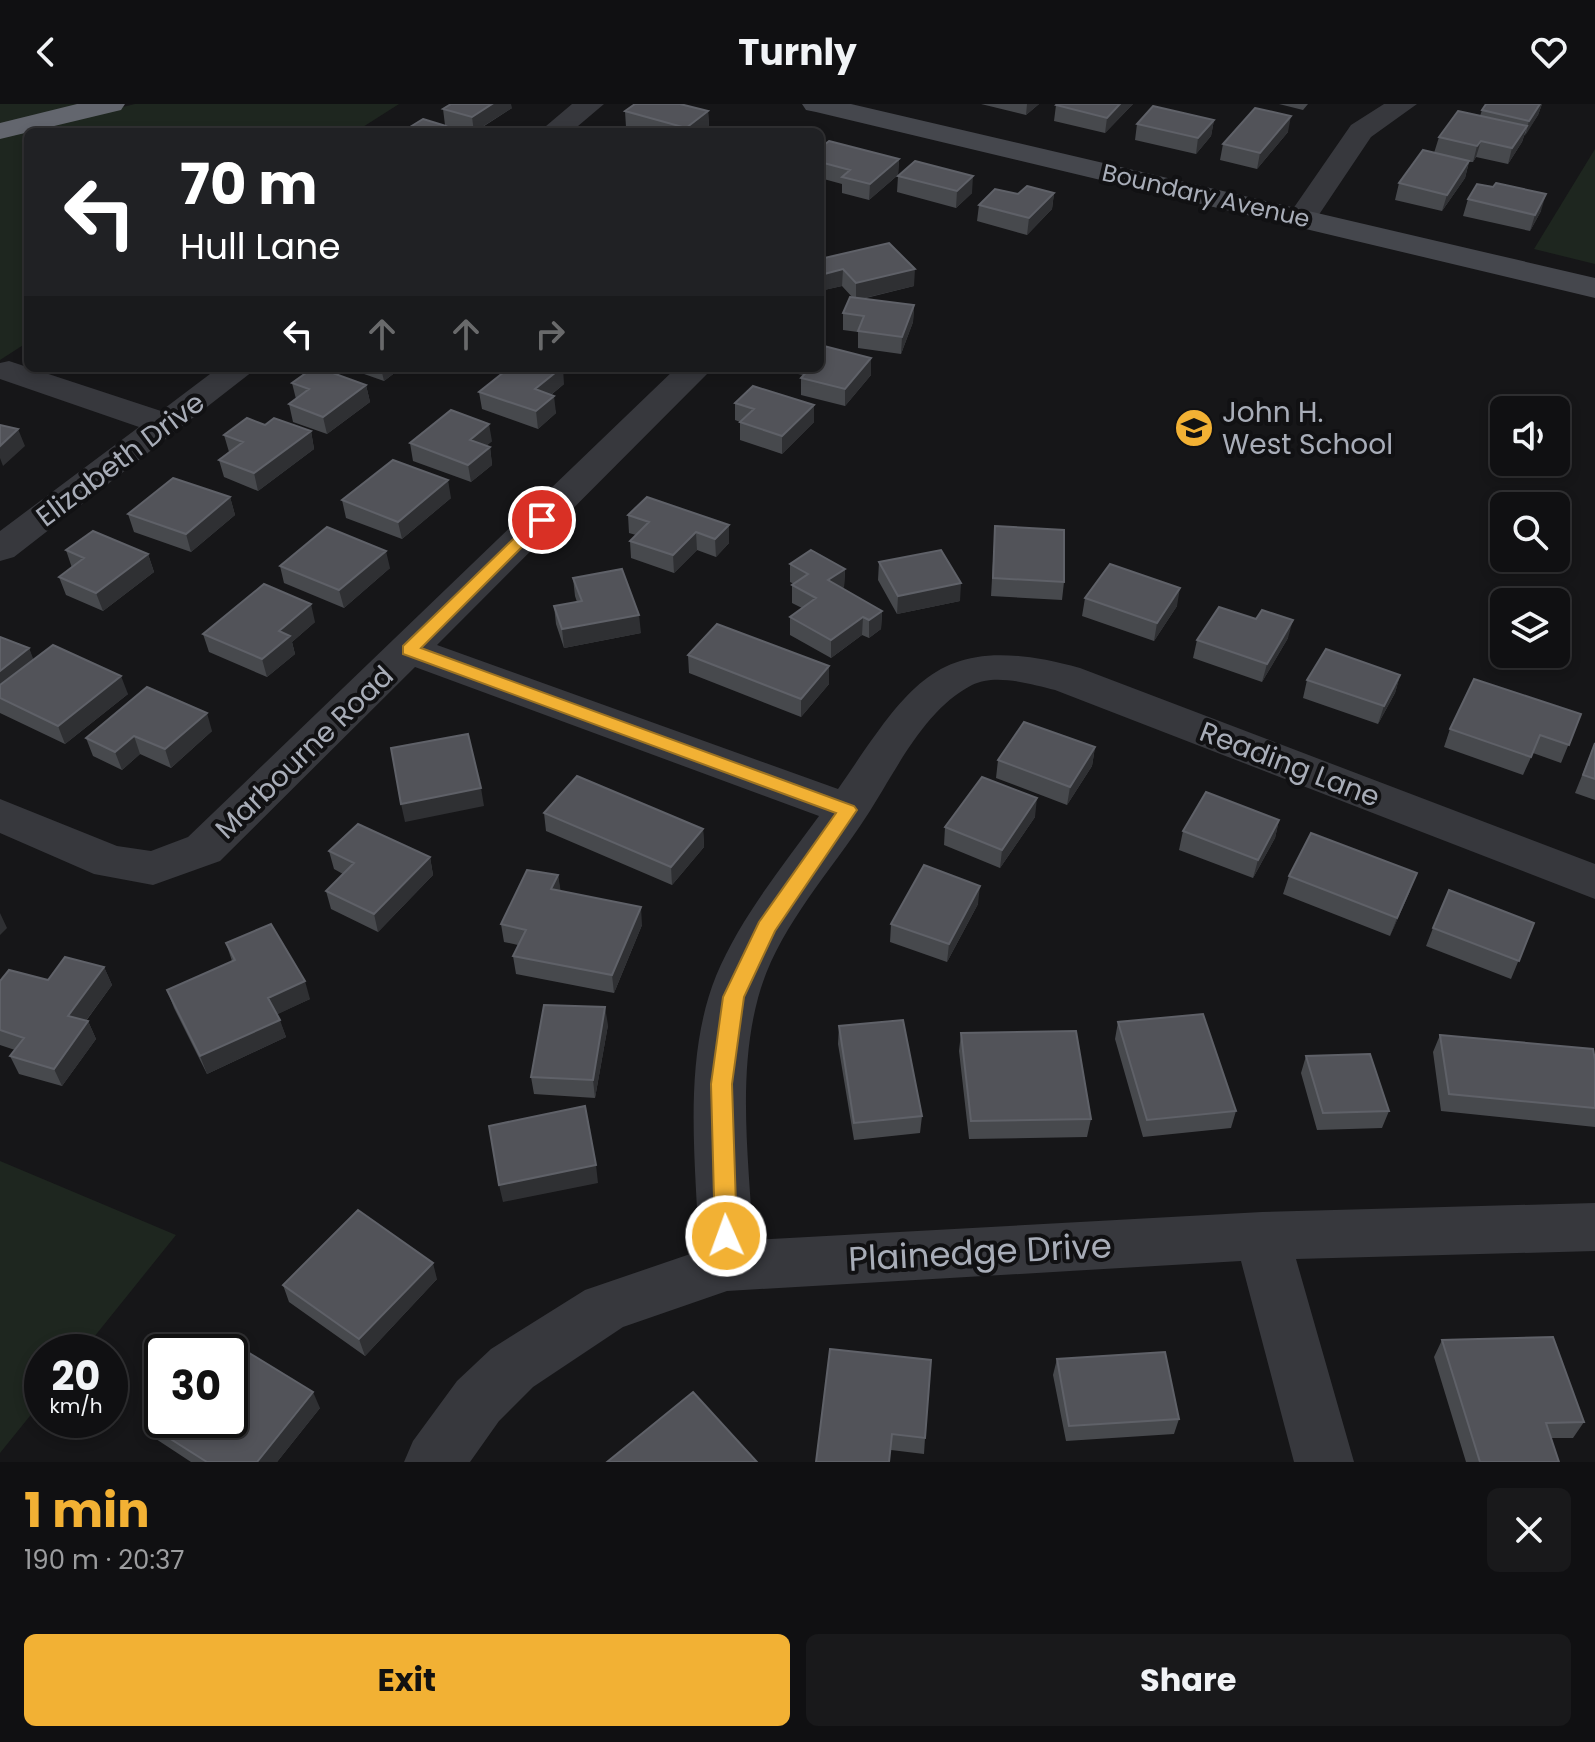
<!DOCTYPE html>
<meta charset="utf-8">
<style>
body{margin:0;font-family:Poppins,sans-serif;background:#19191b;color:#f1f3f6;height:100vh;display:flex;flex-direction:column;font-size:30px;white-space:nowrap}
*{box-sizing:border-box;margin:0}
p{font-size:26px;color:#9c9d9f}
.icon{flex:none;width:44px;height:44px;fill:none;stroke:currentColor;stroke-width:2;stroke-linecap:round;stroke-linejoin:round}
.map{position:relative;height:1358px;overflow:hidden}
.panel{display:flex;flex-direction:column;background:#101012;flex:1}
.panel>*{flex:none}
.banner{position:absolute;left:24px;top:24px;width:800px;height:244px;border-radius:12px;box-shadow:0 4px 12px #0003,0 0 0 2px #303032;background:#202124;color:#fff;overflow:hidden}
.controls{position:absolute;left:1490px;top:292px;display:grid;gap:16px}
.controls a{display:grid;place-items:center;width:80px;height:80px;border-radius:12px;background:#101012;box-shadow:0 4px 12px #0003,0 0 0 2px #303032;font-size:40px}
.speed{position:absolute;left:24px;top:1230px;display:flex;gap:16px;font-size:40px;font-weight:700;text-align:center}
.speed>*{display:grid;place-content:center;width:104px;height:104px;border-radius:50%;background:#101012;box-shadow:0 4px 12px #0003,0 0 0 2px #303032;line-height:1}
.speed small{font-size:20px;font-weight:400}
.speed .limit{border:4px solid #111;border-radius:12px;background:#fff;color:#111}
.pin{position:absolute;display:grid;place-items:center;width:68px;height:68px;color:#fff;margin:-34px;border:4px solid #fff;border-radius:50%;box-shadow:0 2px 8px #0007}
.me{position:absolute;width:88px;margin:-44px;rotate:358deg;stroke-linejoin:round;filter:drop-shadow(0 0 6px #0008)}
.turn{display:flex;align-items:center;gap:28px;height:168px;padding:0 24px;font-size:36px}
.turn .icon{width:104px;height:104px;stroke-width:2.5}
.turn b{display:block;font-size:56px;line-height:68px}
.lanes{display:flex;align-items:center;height:76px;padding:0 24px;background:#0003;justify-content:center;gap:40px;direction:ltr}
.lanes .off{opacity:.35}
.round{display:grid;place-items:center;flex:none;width:84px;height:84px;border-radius:12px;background:#19191b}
.overview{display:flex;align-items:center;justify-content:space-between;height:136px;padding:0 24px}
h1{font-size:48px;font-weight:700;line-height:60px;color:#f2b134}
.action{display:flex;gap:16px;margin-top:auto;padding:16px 24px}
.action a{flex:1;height:92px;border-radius:12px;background:#f2b134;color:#111;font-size:32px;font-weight:700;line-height:92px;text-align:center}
.action a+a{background:#19191b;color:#f1f3f6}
header{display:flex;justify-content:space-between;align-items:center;height:104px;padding:0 24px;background:#101012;font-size:36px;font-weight:700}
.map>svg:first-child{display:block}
.green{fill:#1e261f}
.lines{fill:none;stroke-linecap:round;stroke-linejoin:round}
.street{fill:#37383d;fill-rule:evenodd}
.secondary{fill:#45474d;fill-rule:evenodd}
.highway{fill:#63666e;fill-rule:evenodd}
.wall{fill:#47494d}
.shaded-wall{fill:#2f3033}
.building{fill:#525359;stroke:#5f6168;stroke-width:2}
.route{fill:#f2b134;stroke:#9d7322;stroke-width:2}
.labels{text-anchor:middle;stroke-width:8;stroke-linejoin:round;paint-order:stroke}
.far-street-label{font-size:24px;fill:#a8adb8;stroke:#111113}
.poi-label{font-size:28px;fill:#a8adb8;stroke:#111113;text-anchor:start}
.street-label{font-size:28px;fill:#a8adb8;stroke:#111113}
.near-street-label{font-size:34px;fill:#a8adb8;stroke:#111113}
</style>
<header><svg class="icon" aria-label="back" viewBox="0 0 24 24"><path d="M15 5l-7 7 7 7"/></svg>Turnly<svg class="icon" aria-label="heart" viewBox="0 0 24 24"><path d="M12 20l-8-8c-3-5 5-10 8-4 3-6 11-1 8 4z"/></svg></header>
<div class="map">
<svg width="1595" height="1358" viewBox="0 0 1595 1358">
<rect width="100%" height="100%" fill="#161618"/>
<path class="green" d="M0,0H85L0,20Z
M135,0H399L355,28H28V238L0,256V33Z
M1595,45V160L1534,145Z
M0,1057L176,1131L82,1248H42V1297L0,1349Z"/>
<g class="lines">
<path class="street" d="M572,0H604L571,28H539Z
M1384,0H1417L1371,33L1312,121H1290L1286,115L1351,21Z
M9,257L161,307L218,264H257L14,453L0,457V427L139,323L0,275V259Z
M676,264H713L437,541L838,685C912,578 937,525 1080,564L1595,760V795L1055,586C1031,580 995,569 972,581C923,606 895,669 866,713C829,770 776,826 758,894C737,972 749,1057 753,1136L1262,1108L1595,1099V1147L1296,1155L1354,1358H1294L1241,1157L727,1187L623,1223L533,1283L499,1317L470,1358H404L413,1337L457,1277L491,1245L585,1186L699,1147C696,1058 682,957 716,872C740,814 782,763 819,712L415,563L220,757L153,781L94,770L0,729V695L117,742L151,747L188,733Z"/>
<path class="secondary" d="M802,0H851L1595,174V194L816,8L806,6Z"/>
<path class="highway" d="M77,0H125L121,6L0,35V19Z"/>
</g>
<path class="wall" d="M981,0H1039L1026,11Z
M1133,0L1105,29L1054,17L1056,1Z
M1279,0H1308L1303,6Z
M1486,0H1542L1538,11L1524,32L1522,38L1508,60L1476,53L1473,58H1469L1465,74L1442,107L1395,96L1399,79L1434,49L1439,33L1480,12L1482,6Z
M512,4L475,28L445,21L443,5Z
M625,7H708L709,23L702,28H644L626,23Z
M1214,16L1211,32L1196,50L1135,36L1137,20Z
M1288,28L1257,65L1220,56L1223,40Z
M820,44L899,55L898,71L869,96L842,89V80L820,74Z
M898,72L972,89L956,104L897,88Z
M1054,89L1052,105L1027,131L977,117L979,101Z
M1468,95L1541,107L1530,127L1463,112Z
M820,155L914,182L862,195L914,201L913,218L901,250L858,244V228L843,226V209L853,194L842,182L824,186L820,182Z
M871,254V271L845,302L801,291V274L804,271L798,270V264H820Z
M347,264H401L384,277Z
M292,279L366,281L370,298L327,330L293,318L289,300L296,295Z
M564,280L551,291L556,309L538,325L482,305L479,288Z
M735,299L814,301V318L782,350L740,336V318L735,316Z
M265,321L311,327L314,345L258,387L224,373L219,356L229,348L224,331Z
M492,337L486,342L490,343L492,361L471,378L413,357L410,339Z
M230,393L235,411L191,448L134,428L128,410Z
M647,393L729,439L716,453L697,446L674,469L631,454L630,437L636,431L629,429L628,411Z
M451,394L402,435L346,414L342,396Z
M995,422L1064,478L1062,496L991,492Z
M66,446L148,450L154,468L103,507L66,491L59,473L72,464Z
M879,458L960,497L897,510L878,476Z
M790,460L845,465L844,483L842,484L882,507L881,525L869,534L862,531L831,554L790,531V513L802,504L792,499V481L794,480L790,478Z
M280,462L390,464L344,504L284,479Z
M573,474L641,529L564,544L556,520L554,502L577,498L575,492Z
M1085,494L1177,502L1154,537L1082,512Z
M315,518L292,538L295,550L267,573L209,548L203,530Z
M0,533L29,544L33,556L128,590L65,640L0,609Z
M1288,534L1262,578L1193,554L1197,536Z
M688,551L829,562V580L801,613L689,569Z
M1400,571L1395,589L1378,620L1303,594L1307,576Z
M1581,610L1561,659L1533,649L1523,671L1444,643L1450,625Z
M212,627L171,664L140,650L122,666L93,652L86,634Z
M1595,639V696L1575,689Z
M1095,643L1092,662L1067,701L996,674L998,656Z
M544,709L703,725L704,743L672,781L546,727Z
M1035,713L1000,764L944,741L945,723Z
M1279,716L1275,734L1253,774L1179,746L1183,727Z
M329,747L430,753L433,771L378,828L331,805L326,787L343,770L334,765Z
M558,771L560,787L642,821L614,889L516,870L513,852L518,841L504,838L501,820Z
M1289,772L1410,787L1390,832L1283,790Z
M978,800L947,858L890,838L891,820Z
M1534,819L1511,875L1426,842L1433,824Z
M226,839L310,895L277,910L286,933L207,970L174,904L167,886L232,857Z
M104,863L112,881L86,917H88L96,935L62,982L19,970L10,952L15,946L0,941V877L48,876Z
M1118,918L1236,1007L1231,1024L1143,1033L1115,935Z
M608,921L595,994L534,990L531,973Z
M839,922L922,1012L920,1029L854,1036L838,940Z
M961,929L1091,1015L1087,1033L969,1035L959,947Z
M1440,931L1595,956V1023L1441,1007L1433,948Z
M1306,952L1389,1007L1382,1024L1317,1026L1301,969Z
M437,1175L365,1252L289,1198L283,1181Z
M1442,1236L1584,1318L1573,1334H1551L1559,1358H1466L1434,1253Z
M830,1245L925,1334L924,1350L891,1346Z
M1057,1255L1179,1315L1174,1330L1066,1337L1053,1271Z
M320,1304L277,1358H191L156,1335L147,1320Z"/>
<path class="shaded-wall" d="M492,0H511L512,4L474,28L472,13Z
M1027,0H1039L1026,11Z
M1120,0H1133L1105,29L1107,14Z
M1540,0H1542L1538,11L1525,32L1529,17Z
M708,7L709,23L702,28H686V24Z
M1291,12L1288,28L1257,65L1260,49Z
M1214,16L1211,32L1196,50L1198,34Z
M1527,22L1522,38L1508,60L1512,44Z
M1481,37L1476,53L1473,58L1477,42Z
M899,55L898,71L869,96L870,80Z
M1469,57L1465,74L1442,107L1447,91Z
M973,72L972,89L956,104L957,87Z
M1054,89L1052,105L1027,131L1029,114Z
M1546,90L1541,107L1530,127L1535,111Z
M843,165L842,182L824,186V170Z
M915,165L914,182L856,196V179Z
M914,201L913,218L901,250L902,233Z
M871,254V271L845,302V285Z
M381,264H401L384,277Z
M561,264H563L564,280L537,302L535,285Z
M366,281L370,298L327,330L323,313Z
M554,292L556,309L538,325L536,307Z
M814,301V318L782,350V332Z
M489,320L492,337L472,354L470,336Z
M18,325L25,342L3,362L0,354V342Z
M311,327L314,345L258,387L254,369Z
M490,343L492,361L471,378L468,361Z
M448,376L451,394L402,435L398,418Z
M230,393L235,411L191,448L186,430Z
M729,421V439L716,453L715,435Z
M696,428L697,446L674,469L673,451Z
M386,447L390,464L344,504L339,486Z
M148,450L154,468L103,507L96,489Z
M845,465L844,483L828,494V476Z
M961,479L960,497L897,510L898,492Z
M1180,484L1177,502L1154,537L1157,519Z
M311,500L315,518L292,538L295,550L267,573L262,555L279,527Z
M882,507L881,525L869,534V516Z
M639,511L641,529L564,544L562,525Z
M863,513L862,531L831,554V536Z
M1293,516L1288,534L1262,578L1267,560Z
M29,544L36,562L0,592V567Z
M829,562V580L801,613V595Z
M1400,571L1395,589L1378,620L1384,602Z
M121,572L128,590L65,640L58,622Z
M207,609L212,627L171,664L165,645Z
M134,632L140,650L122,666L115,648Z
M1095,643L1092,662L1067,701L1070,683Z
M481,684L484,702L405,718L401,700Z
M1037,694L1035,713L1000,764L1002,746Z
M1279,716L1275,734L1253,774L1258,756Z
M703,725L704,743L672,781L671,763Z
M430,753L433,771L378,828L374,810Z
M1417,769L1410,787L1390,832L1397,814Z
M558,771L561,789L551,785Z
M980,782L978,800L947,858L949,840Z
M641,803L642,821L614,889L612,871Z
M0,809L7,824L0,831Z
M104,863L112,881L76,930L68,912Z
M305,877L310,895L274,912L268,894Z
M605,903L608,921L595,994L593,976Z
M280,916L286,933L207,970L200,952Z
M88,917L96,935L62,982L54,965Z
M596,1061L598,1079L503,1098L499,1081Z
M433,1159L437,1175L365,1252L359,1235Z
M313,1288L320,1304L277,1358H257Z"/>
<path class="building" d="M451,0H492L472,13L443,5Z
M635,0H680L708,7L686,24L625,7Z
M1057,0H1120L1107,14L1056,1Z
M1486,0H1540L1529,17L1482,6Z
M1153,2L1214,16L1198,34L1137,20Z
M1255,4L1291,12L1260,49L1223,40Z
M1458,7L1527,22L1512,44L1481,37L1477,42L1439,33Z
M423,15L456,25L451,28H402Z
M750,24L764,28H745Z
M613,25L625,28H608Z
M783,25L795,28H778Z
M829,37L899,55L870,80L842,73L850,66L820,58V44Z
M1423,46L1469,57L1447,91L1399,79Z
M915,57L973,72L957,87L898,72Z
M1496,79L1546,90L1535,111L1468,95L1477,80L1493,83Z
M1027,82L1054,89L1029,114L979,101L995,85L1018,90Z
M889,139L915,165L856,179L843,165L824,170L820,165V155Z
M850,193L914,201L902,233L858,227L864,212L843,209Z
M820,241L871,254L845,285L801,274L810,264H820Z
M313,264H319L366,281L323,313L289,300L309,285L292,279Z
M509,264H561L535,285L554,292L536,307L479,288Z
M753,282L814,301L782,332L740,318L754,305L735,299Z
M451,306L489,320L470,336L490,343L468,361L410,339Z
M247,314L265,321L274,314L311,327L254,369L219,356L243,338L224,331Z
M0,321L18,325L0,342Z
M393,356L448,376L398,418L342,396Z
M173,374L230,393L186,430L128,410Z
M647,393L729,421L715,435L696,428L673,451L630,437L649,418L628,411Z
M995,422L1064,426V478L993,474Z
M327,423L386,447L339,486L280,462Z
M93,427L148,450L96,489L59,473L84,454L66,446Z
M811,446L845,465L828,476L882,507L869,516L863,513L831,536L790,513L816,494L792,481L808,470L790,460Z
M941,446L961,479L898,492L879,458Z
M1110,460L1180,484L1157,519L1085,494Z
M622,465L639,511L562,525L554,502L582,497L573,474Z
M264,480L311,500L279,527L290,532L262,555L203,530Z
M1219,503L1256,515L1262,506L1293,516L1267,560L1197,536Z
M717,520L829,562L801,595L688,551Z
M0,533L29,544L0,567Z
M53,541L121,572L58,622L0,594V581Z
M1326,545L1400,571L1384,602L1307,576Z
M1474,575L1581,610L1569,641L1540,631L1531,653L1450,625Z
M147,583L207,609L165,645L134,632L115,648L86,634Z
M1024,618L1095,643L1070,683L998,656Z
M468,630L481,684L401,700L391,644Z
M1595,639V675L1583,671Z
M577,672L703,725L671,763L544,709Z
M982,673L1037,694L1002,746L945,723Z
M1206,688L1279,716L1258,756L1183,727Z
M358,720L430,753L374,810L326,787L354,759L329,747Z
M1311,729L1417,769L1397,814L1289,772Z
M924,761L980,782L949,840L891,820Z
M527,766L558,771L551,785L641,803L612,871L513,852L526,826L501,820Z
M1449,786L1534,819L1519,857L1433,824Z
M271,820L305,877L268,894L280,916L200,952L167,886L235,856L226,839Z
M65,853L104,863L68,912L88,917L54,965L10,952L24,934L0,926V877L9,866L48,876Z
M544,901L605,903L593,976L531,973Z
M1203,910L1236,1007L1147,1016L1118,918Z
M903,916L922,1012L854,1019L839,922Z
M1076,927L1091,1015L971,1017L961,929Z
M1440,931L1593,945L1595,956V1004L1449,990Z
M1370,950L1389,1007L1323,1009L1306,952Z
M585,1002L596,1061L499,1081L489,1022Z
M358,1106L433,1159L359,1235L283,1181Z
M223,1233L313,1288L257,1358H207L147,1320L162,1303V1316H230V1248H209Z
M1553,1233L1584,1318L1546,1319L1559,1358H1480L1442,1236Z
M830,1245L931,1256L925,1334L892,1330L889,1358H816Z
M1165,1248L1179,1315L1069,1322L1057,1255Z
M693,1288L757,1358H607Z"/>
<path class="route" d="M536,413L549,416L421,544L854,702L857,706L775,827L744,893L732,980L737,1132L734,1139L726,1142L718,1139L715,1132L711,980L723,893L759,818L836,709L403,550V542Z"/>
<defs>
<symbol id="school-disc" viewBox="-11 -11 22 22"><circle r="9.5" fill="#f2b134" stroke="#111113"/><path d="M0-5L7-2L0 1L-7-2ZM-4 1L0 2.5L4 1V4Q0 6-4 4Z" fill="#111"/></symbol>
</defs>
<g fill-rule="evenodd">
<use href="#school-disc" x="1172" y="302" width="44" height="44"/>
</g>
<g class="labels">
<g class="far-street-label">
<text transform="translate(1206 92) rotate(13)" y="8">Boundary Avenue</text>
</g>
<g class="poi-label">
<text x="1222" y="318">John H.<tspan x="1222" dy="32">West School</tspan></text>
</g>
<g class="street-label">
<text transform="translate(120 355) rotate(-37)" y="10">Elizabeth Drive</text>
<text transform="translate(304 648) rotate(-44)" y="10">Marbourne Road</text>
<text transform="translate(1290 660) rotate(21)" y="10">Reading Lane</text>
</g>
<g class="near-street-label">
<text transform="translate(980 1148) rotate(-3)" y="12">Plainedge Drive</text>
</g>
</g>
</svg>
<div class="controls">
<a><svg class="icon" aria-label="sound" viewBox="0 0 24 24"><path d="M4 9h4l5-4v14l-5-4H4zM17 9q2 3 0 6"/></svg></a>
<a><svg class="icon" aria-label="search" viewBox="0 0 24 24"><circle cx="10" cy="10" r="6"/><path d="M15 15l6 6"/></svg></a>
<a><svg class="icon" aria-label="layers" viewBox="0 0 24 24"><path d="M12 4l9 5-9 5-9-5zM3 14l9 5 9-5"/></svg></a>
</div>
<div class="speed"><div>20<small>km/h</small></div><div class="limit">30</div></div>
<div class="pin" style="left:542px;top:416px;background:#d93025"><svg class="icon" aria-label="arrive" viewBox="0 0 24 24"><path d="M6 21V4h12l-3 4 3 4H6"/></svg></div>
<svg class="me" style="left:726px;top:1132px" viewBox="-20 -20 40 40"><circle r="17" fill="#f2b134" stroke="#fff" stroke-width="3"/><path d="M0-11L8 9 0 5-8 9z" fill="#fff"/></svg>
<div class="banner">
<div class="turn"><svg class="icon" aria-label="left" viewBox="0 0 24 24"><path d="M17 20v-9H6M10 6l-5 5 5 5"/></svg><div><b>70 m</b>Hull Lane</div></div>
<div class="lanes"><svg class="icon" aria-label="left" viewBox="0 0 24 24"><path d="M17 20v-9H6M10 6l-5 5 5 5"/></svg><svg class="icon off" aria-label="ahead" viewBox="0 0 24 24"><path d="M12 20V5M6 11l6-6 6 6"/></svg><svg class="icon off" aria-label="ahead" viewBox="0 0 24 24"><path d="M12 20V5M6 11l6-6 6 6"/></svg><svg class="icon off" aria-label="right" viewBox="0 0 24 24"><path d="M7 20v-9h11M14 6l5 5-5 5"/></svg></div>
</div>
</div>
<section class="panel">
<div class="overview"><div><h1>1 min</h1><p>190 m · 20:37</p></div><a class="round"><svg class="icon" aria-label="close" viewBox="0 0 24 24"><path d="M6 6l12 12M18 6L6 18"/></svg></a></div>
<div class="action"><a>Exit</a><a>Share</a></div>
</section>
